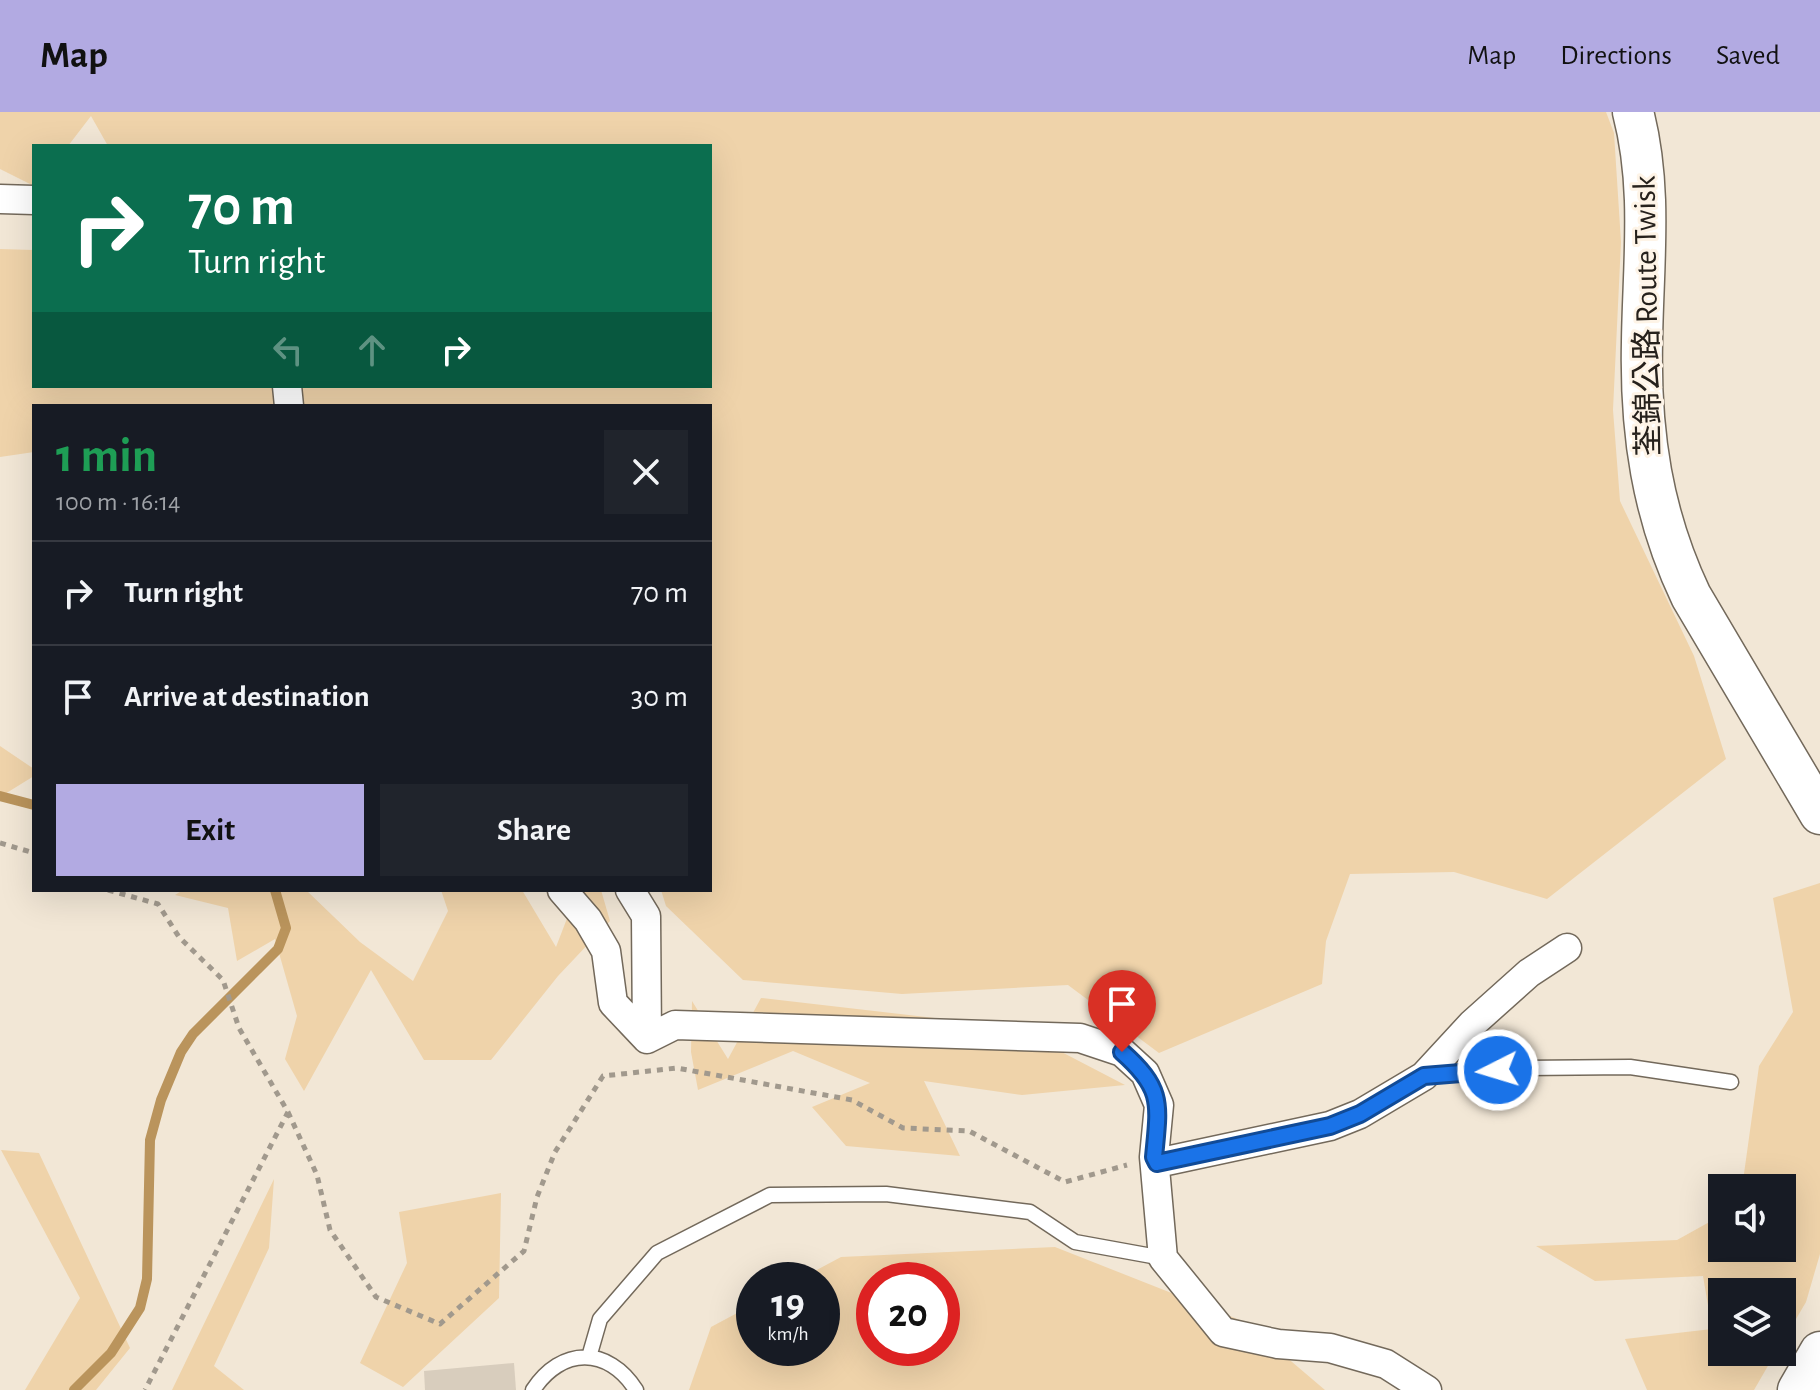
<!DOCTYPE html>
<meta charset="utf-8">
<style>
body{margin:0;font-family:"Alegreya Sans","Noto Sans TC",sans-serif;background:#20242c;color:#f1f3f6;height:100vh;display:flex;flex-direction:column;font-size:30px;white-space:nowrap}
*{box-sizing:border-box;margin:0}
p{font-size:26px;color:#9ea1a6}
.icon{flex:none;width:44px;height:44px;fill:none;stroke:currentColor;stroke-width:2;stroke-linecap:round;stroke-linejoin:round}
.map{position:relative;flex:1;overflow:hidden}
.details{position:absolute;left:32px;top:292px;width:680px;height:488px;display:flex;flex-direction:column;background:#171b24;border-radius:0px;box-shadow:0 8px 32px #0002}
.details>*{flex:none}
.hud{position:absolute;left:32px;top:32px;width:680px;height:244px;border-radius:0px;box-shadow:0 8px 32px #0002;background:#0b6e4f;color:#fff;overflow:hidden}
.fabs{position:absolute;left:1708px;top:1062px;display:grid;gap:16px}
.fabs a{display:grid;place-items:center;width:88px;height:88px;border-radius:0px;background:#171b24;box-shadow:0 8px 32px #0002;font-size:40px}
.speed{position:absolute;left:736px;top:1150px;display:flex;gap:16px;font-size:40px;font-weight:700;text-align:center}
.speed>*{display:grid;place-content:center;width:104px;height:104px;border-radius:50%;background:#171b24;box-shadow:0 8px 32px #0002;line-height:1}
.speed small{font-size:20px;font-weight:400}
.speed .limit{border:12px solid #d22;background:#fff;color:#111}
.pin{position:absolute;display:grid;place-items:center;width:68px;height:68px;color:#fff;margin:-82px -34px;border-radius:50% 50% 50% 0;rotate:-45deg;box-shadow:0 0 8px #0007}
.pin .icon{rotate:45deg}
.me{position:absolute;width:88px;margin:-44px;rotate:265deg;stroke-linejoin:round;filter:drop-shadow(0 0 6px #0008)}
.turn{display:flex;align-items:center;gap:28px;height:168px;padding:0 24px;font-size:36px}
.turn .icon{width:104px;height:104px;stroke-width:2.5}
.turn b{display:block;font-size:56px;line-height:68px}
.lanes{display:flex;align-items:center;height:76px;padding:0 24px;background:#0003;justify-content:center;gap:40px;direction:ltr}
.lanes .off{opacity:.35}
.round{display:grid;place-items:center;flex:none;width:84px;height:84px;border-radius:0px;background:#20242c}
.summary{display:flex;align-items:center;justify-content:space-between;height:136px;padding:0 24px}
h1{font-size:48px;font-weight:600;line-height:60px;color:#1e9e55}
.button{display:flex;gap:16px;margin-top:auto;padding:16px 24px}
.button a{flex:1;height:92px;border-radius:0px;background:#b2aae2;color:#111;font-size:32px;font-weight:600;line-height:92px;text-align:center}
.button a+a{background:#20242c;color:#f1f3f6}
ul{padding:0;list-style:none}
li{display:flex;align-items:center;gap:24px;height:104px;padding:0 24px;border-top:2px solid #363941}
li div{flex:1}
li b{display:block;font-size:30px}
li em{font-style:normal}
header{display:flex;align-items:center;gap:48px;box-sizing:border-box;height:112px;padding:0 40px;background:#b2aae2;color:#111}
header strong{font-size:38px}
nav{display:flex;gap:44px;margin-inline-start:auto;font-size:28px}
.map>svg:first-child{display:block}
.green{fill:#efd3aa;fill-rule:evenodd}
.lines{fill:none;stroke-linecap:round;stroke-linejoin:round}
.stream{stroke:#ba945c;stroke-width:10}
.building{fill:#d8cdbd}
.service-casing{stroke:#73695b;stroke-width:17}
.minor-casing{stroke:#73695b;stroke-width:31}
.secondary-casing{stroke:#73695b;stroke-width:43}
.path{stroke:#a1998d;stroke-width:5;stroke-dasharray:6 6;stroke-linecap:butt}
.service{stroke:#fff;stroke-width:14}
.minor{stroke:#fff;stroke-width:28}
.secondary{stroke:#fff;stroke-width:40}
.route-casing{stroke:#114b97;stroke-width:20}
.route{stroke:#1a73e8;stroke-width:14}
.labels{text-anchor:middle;stroke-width:6;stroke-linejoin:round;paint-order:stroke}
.street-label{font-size:32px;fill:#26211c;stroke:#fef4e7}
</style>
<header>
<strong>Map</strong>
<nav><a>Map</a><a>Directions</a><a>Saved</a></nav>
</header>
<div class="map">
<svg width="1820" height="1278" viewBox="0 0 1820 1278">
<rect width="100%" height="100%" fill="#f2e7d6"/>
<path class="green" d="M0,0H1606L1614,21L1621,130L1613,298L1620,389L1694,544L1726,647L1547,787L1454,760L1350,762L1326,829L1322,872L1159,941L1068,873L902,882L743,868L666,794L661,778H710V294H34V340L0,345V137L34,138V274H710V34H108L91,4L68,34H34V74L0,57Z
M0,634L34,657V664L0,685Z
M1820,771V1142L1806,1190L1782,1231V1180H1722V1240H1776L1754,1278H1647L1625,1227L1712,1217L1703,1164L1595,1169L1536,1134L1677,1128L1722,1103V1136H1782V1076H1742L1759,954L1793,900L1773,786Z
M183,778H306L360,830L413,869L448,799L441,778H522L556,835L578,778H601L610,809L558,864L491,948H424L371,858L304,979L285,947L297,904L275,827L237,849L228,796L175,783Z
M761,886L952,908H1000L1125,973L1022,983L924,969L960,1044L846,1034L812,995L870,971L793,939L698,978L691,940L692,889L728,947Z
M1,1038L39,1041L130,1236L96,1278H25L80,1186Z
M274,1067L269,1136L214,1254L244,1278H172Z
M501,1081L499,1186L403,1275L360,1251L407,1151L399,1100Z
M1055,1135L1245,1210L1325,1278H689L711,1215L754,1192V1236H822V1168H798L841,1145ZM874,1168H942V1236H874Z"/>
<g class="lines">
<path class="stream" d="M0,684L34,693
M74,1278L111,1241L140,1196L147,1167L150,1028L161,988L181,940L193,922L278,837L286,816L275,778"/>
</g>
<path class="building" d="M514,1251L516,1278H425L424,1259Z"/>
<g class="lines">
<defs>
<path id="service" d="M1429,963L1523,956L1630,955L1731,970
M589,1245L600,1207L657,1141L770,1083L886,1082L1030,1100L1075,1130L1163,1146
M533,1278C561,1235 608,1234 636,1278"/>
<path id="minor" d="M0,87L34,88
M287,274L289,294
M562,778L588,808L606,839L613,891L647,927L675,913L1080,926L1122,940L1145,961L1159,993L1154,1045L1163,1146L1223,1220L1278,1232L1330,1236L1386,1252L1427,1278
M630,778L646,804L647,927
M1157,1051L1330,1014L1360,1002L1424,964L1472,912L1529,861L1567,836"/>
<path id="secondary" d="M1633,0C1653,76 1643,153 1642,230C1640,320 1652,402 1691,484L1820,702
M1798,1278L1820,1240"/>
</defs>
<use href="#service" class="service-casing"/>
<use href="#minor" class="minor-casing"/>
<use href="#secondary" class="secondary-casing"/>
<path class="path" d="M0,731L34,741
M108,778L158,792L179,825L223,868L239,916L288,1000L145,1278
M288,1000L317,1063L330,1118L376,1185L440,1212L524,1139L537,1085L555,1040L603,964L677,956L852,988L903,1016L969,1019L1065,1070L1127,1053"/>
<use href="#service" class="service"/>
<use href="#minor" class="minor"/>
<use href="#secondary" class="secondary"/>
</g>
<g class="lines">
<defs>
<path id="route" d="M1122,940C1164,977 1159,992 1154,1045L1157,1051L1330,1014L1360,1002L1424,964L1498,958"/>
</defs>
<use href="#route" class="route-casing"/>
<use href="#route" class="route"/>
</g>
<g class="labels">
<g class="street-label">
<text transform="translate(1646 204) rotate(-91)" y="11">荃錦公路 Route Twisk</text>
</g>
</g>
</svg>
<div class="fabs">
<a><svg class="icon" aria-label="sound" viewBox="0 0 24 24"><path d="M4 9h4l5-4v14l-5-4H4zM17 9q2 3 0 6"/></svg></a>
<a><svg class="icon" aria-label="layers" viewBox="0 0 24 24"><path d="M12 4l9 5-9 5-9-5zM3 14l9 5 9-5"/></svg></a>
</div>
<div class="speed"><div>19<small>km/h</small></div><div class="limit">20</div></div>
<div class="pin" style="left:1122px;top:940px;background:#d93025"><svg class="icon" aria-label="arrive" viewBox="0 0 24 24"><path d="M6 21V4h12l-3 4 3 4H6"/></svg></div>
<svg class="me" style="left:1498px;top:958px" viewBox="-20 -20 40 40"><circle r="17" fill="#1a73e8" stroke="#fff" stroke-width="3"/><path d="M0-11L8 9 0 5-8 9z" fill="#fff"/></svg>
<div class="hud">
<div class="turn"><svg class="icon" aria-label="right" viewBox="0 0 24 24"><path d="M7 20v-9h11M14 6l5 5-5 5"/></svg><div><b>70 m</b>Turn right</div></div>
<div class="lanes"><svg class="icon off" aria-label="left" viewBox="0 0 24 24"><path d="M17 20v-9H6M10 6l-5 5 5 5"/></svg><svg class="icon off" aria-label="ahead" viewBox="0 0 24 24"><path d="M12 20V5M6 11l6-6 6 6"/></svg><svg class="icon" aria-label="right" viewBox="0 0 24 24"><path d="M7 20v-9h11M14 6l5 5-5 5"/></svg></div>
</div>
<section class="details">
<div class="summary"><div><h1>1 min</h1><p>100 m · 16:14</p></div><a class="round"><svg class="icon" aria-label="close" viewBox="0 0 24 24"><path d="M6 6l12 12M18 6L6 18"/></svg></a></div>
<ul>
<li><svg class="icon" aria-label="right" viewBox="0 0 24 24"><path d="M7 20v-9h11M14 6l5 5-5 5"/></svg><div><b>Turn right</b></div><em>70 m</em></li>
<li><svg class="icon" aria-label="arrive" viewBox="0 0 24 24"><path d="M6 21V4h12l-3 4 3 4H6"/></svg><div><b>Arrive at destination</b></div><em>30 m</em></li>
</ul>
<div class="button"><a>Exit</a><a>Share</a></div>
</section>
</div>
